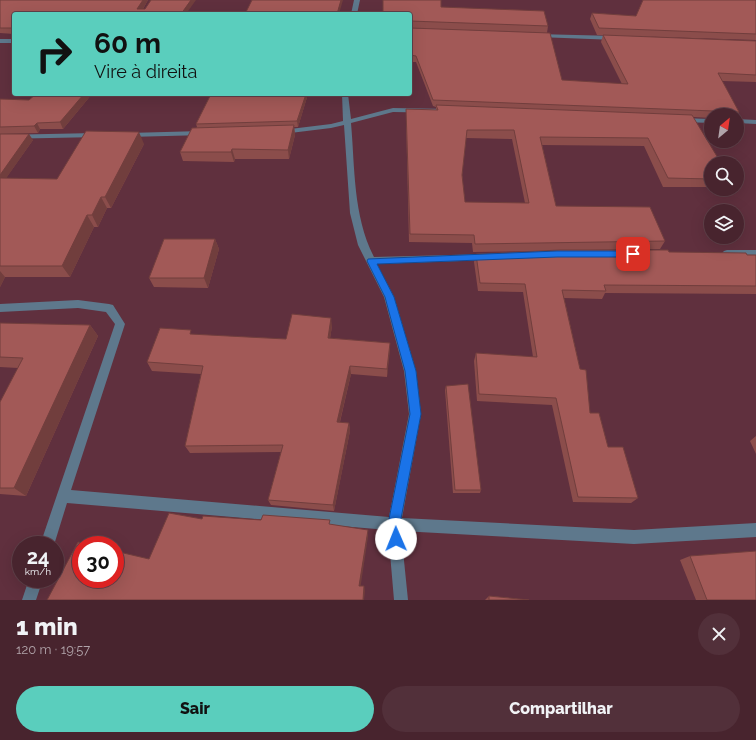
<!DOCTYPE html>
<html lang="pt">
<meta charset="utf-8">
<style>
body{margin:0;font-family:Raleway,sans-serif;background:#52303a;color:#f1f3f6;height:100vh;display:flex;flex-direction:column;font-size:15px;white-space:nowrap}
*{box-sizing:border-box;margin:0}
p{font-size:13px;color:#b1a4aa}
.icon{flex:none;width:22px;height:22px;fill:none;stroke:currentColor;stroke-width:2;stroke-linecap:round;stroke-linejoin:round}
.map{position:relative;height:600px;overflow:hidden}
.details{display:flex;flex-direction:column;background:#48242e;flex:1}
.details>*{flex:none}
.banner{position:absolute;left:12px;top:12px;width:400px;height:84px;border-radius:4px;box-shadow:0 4px 16px #0002,0 0 0 1px #60414a;background:#5acebd;color:#111;overflow:hidden}
.needle{width:26px;rotate:29deg}
.buttons{position:absolute;left:704px;top:108px;display:grid;gap:8px}
.buttons a{display:grid;place-items:center;width:40px;height:40px;border-radius:50%;background:#48242e;box-shadow:0 4px 16px #0002,0 0 0 1px #60414a;font-size:20px}
.speed{position:absolute;left:12px;top:536px;display:flex;gap:8px;font-size:20px;font-weight:700;text-align:center}
.speed>*{display:grid;place-content:center;width:52px;height:52px;border-radius:50%;background:#48242e;box-shadow:0 4px 16px #0002,0 0 0 1px #60414a;line-height:1}
.speed small{font-size:10px;font-weight:400}
.speed .limit{border:6px solid #d22;background:#fff;color:#111}
.pin{position:absolute;display:grid;place-items:center;width:34px;height:34px;color:#fff;margin:-17px;border-radius:8px;box-shadow:0 2px 6px #0006}
.me{position:absolute;width:44px;margin:-22px;rotate:359deg;stroke-linejoin:round;filter:drop-shadow(0 0 3px #0008)}
.turn{display:flex;align-items:center;gap:14px;height:84px;padding:0 16px;font-size:18px}
.turn .icon{width:52px;height:52px;stroke-width:2.5}
.turn b{display:block;font-size:28px;line-height:34px}
.round{display:grid;place-items:center;flex:none;width:42px;height:42px;border-radius:21px;background:#52303a}
.headline{display:flex;align-items:center;justify-content:space-between;height:68px;padding:0 16px}
h1{font-size:24px;font-weight:800;line-height:30px}
.button{display:flex;gap:8px;margin-top:auto;padding:8px 16px}
.button a{flex:1;height:46px;border-radius:24px;background:#5acebd;color:#111;font-size:16px;font-weight:800;line-height:46px;text-align:center}
.button a+a{background:#52303a;color:#f1f3f6}
.map>svg:first-child{display:block}
.lines{fill:none;stroke-linecap:round;stroke-linejoin:round}
.street{fill:#5e788c;fill-rule:evenodd}
.wall{fill:#8b4d4b;fill-rule:evenodd}
.shaded-wall{fill:#713e3d}
.building{fill:#a25957;stroke:#713e3d;fill-rule:evenodd}
.route{fill:#1a73e8;stroke:#114b97}
</style>
<div class="map">
<svg width="756" height="600" viewBox="0 0 756 600">
<rect width="100%" height="100%" fill="#60303e"/>
<g class="lines">
<path class="street" d="M354,0H360L357,14H351Z
M536,34L616,36L619,38L616,40L538,37L536,36Z
M0,39H14V43H0Z
M342,94H348L351,119L393,108L449,109L453,111L449,113L393,112L351,123C355,168 353,216 374,257L489,254L494,257L489,260L377,264L394,297L416,371L421,414L402,518L634,530L756,523V537L634,544L401,531L408,600H394L388,530L67,503L54,545H40L115,324L106,312L78,308L0,312V304L78,300L109,304L113,305L125,324L71,490L389,517L409,414L404,371L384,297L358,245L350,213L344,125L331,128L282,134L278,132L282,130L331,124L343,121Z
M680,118L711,119V123L683,122L679,120Z
M737,119L756,120V124L737,123Z
M202,131H205V135L128,137L124,135L128,133Z
M96,133H99V137L0,139V135Z
M727,250H756V256L724,255L722,253L724,251Z
M29,579H43L36,600H22Z"/>
</g>
<path class="wall" d="M0,0H148L143,9L14,14V34L0,33Z
M756,0V40L597,35L590,19L592,13L636,16Z
M441,7L548,26L547,33L410,28L562,80L622,84L601,42L603,35L756,41V82L722,81L739,112L737,116V115H711V118L693,117L711,163V187H663L644,146L542,145L556,206L665,241L660,249L589,250L669,252L756,255V294L605,293L602,299L564,298L590,413L608,447L638,498L631,503L573,502L552,405L477,401L474,361L476,353L533,357L523,292L478,291L474,262L476,254L543,251L473,252L472,243L409,242L406,118V109L436,110V107L433,106L416,62H410V14ZM466,138L512,139L525,203L465,202L462,175Z
M36,94H92L63,129H40L38,133L0,134V99L29,100Z
M308,94L298,127H294L295,135L289,159H235L234,162L183,161L180,152L197,127L196,124Z
M0,134L33,140L6,178L57,179L144,144L111,208H107L98,227H94L70,277H5L0,287Z
M215,239L219,249L208,288L154,287L149,278Z
M0,323L90,325L98,336L26,496L0,494V402L18,368L0,367Z
M332,326L330,338L390,343L387,377L351,374L340,422L349,423L350,431L334,511L271,505L268,500L281,452L190,453L185,446L201,374L152,371L147,362L286,339Z
M446,386L481,490L480,493H453L445,390Z
M756,436V454L750,441Z
M690,556L756,600H696L680,560Z
M489,596L529,600H485Z"/>
<path class="shaded-wall" d="M143,0H148L140,14L137,9Z
M191,0H196L186,14H181Z
M341,0H343L339,14H337Z
M84,94H92L63,129L60,122Z
M306,94H308L298,127L297,121Z
M37,123L40,129L38,133L34,126Z
M294,125L295,135L289,159L288,150Z
M139,132L144,144L111,208L105,197Z
M29,134L33,140L0,187V175Z
M232,149L235,159L234,162L231,152Z
M101,197L107,208L98,227L92,215Z
M87,215L94,227L70,277L62,266Z
M215,239L219,249L208,288L204,278Z
M0,271L5,277L0,287Z
M331,318L332,326L329,346L328,338Z
M90,325L98,336L26,496L14,488Z
M390,343V351L387,377V369Z
M350,366L351,374L338,429L337,422Z
M349,423L350,431L334,511L333,505Z
M368,530V537L360,590L359,586Z
M364,586L365,591L364,600H363Z"/>
<path class="building" d="M0,0H143L137,9H145L151,0H191L181,14H14V28H0Z
M252,0H341L337,14H245Z
M383,0H441V7L544,11L548,26L410,21V14H383Z
M643,0H756V34L599,28L592,13L636,16Z
M410,27V28L550,33L562,80L628,84L603,35L756,41V75L718,73L739,112L433,100L416,56L410,55Z
M36,94H84L60,122L37,123L34,126L0,127V99L29,100Z
M211,94H306L297,121L196,124Z
M436,105L692,115L721,163H711V179L668,178L648,138L540,137L556,206L650,207L665,241L475,244L474,235L410,234L406,109L438,110ZM467,130H514L529,203L465,202L462,175Z
M294,125L288,150L232,149L231,152H180L192,128Z
M86,131L139,132L105,197H101L92,215H87L62,266H0V178L57,179Z
M0,134H29L0,175Z
M164,239H215L204,278H149Z
M560,250H668L669,252L746,253L747,255H756V286L604,285L606,291L562,290L580,369L586,370L590,413H599L608,447H623L638,498L578,497L556,398L479,394L476,353L537,357L525,284L480,283L476,254Z
M292,314L331,318L328,338L390,343L387,369L350,366L337,422L349,423L333,505L268,500L283,445L185,446L203,366L147,362L160,328L191,330L190,334L286,339Z
M0,323L90,325L14,488H0V402L23,358L0,357Z
M468,384L481,490H455L446,386Z
M169,513L202,519L203,516L261,520L263,515L330,520L329,524L368,530L359,586H364L363,600H47L78,542L92,545H81V579H115V551L149,559Z
M756,551V600H707L690,556Z
M489,596L529,600H489Z"/>
<path class="route" d="M557,251H633L638,254L633,257H557L377,264L394,297L416,371L421,414L400,524L402,539L400,544L396,545L391,544L388,524L410,414L405,371L389,312L385,297L367,261L368,259Z"/>
</svg>
<div class="buttons">
<a><svg class="needle" viewBox="-14 -14 28 28"><path d="M0-13l5 13h-10z" fill="#e53935"/><path d="M0 13l5-13h-10z" fill="#b1a4aa"/></svg></a>
<a><svg class="icon" aria-label="search" viewBox="0 0 24 24"><circle cx="10" cy="10" r="6"/><path d="M15 15l6 6"/></svg></a>
<a><svg class="icon" aria-label="layers" viewBox="0 0 24 24"><path d="M12 4l9 5-9 5-9-5zM3 14l9 5 9-5"/></svg></a>
</div>
<div class="speed"><div>24<small>km/h</small></div><div class="limit">30</div></div>
<div class="pin" style="left:633px;top:254px;background:#d93025"><svg class="icon" aria-label="arrive" viewBox="0 0 24 24"><path d="M6 21V4h12l-3 4 3 4H6"/></svg></div>
<svg class="me" style="left:396px;top:539px" viewBox="-20 -20 40 40"><circle r="19" fill="#fff"/><path d="M0-13L10 11 0 6-10 11z" fill="#1a73e8"/></svg>
<div class="banner">
<div class="turn"><svg class="icon" aria-label="right" viewBox="0 0 24 24"><path d="M7 20v-9h11M14 6l5 5-5 5"/></svg><div><b>60 m</b>Vire à direita</div></div>
</div>
</div>
<section class="details">
<div class="headline"><div><h1>1 min</h1><p>120 m · 19:57</p></div><a class="round"><svg class="icon" aria-label="close" viewBox="0 0 24 24"><path d="M6 6l12 12M18 6L6 18"/></svg></a></div>
<div class="button"><a>Sair</a><a>Compartilhar</a></div>
</section>
